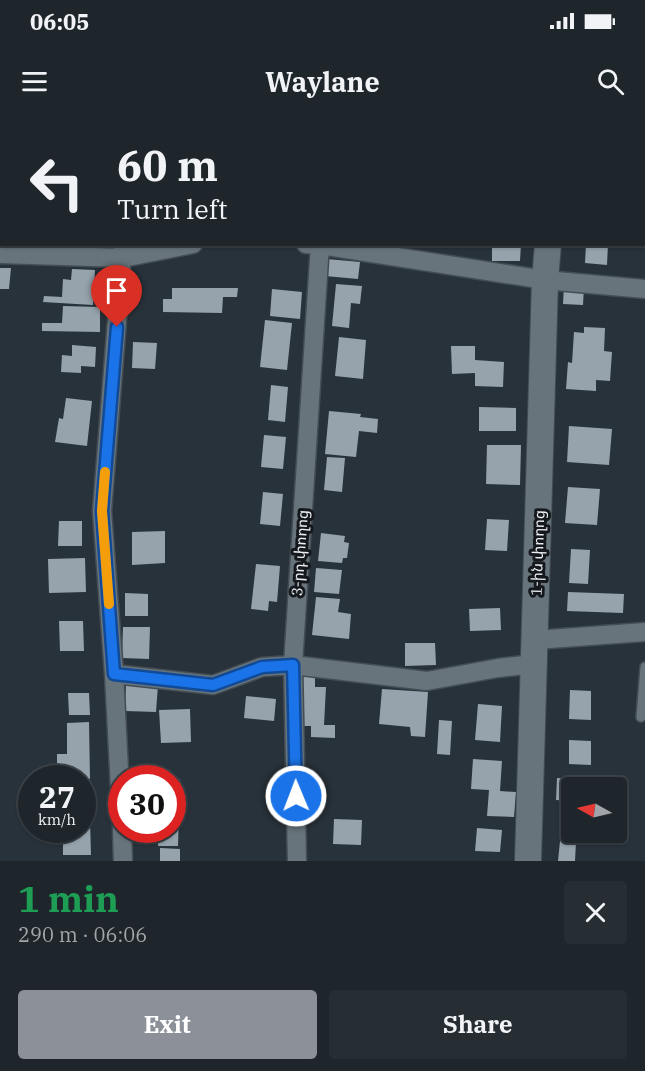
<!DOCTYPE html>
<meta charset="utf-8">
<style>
body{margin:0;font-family:"IBM Plex Serif","Noto Sans Armenian",serif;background:#262e34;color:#f1f3f6;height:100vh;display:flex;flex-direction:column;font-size:22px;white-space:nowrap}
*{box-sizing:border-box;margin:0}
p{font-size:20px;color:#a1a5a9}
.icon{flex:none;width:33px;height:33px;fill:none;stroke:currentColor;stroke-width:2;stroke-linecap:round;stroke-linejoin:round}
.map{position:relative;height:741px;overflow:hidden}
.sheet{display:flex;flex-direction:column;background:#1e262c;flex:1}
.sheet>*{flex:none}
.hud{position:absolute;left:0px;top:0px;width:645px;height:126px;box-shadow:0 2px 4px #0004,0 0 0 2px #3c4348;background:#1e262c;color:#f1f3f6;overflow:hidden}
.needle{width:39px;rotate:278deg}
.tools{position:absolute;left:561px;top:657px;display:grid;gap:12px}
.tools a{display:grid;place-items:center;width:66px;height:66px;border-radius:6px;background:#1e262c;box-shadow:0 2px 4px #0004,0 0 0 2px #3c4348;font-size:30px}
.speed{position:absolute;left:18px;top:645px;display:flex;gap:12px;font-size:30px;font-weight:700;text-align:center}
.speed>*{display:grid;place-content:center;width:78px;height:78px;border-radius:50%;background:#1e262c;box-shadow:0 2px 4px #0004,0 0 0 2px #3c4348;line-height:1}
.speed small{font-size:15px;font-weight:400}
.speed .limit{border:9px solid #d22;background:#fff;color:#111}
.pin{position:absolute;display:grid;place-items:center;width:51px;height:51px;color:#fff;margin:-62px -26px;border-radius:50% 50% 50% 0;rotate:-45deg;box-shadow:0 0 6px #0007}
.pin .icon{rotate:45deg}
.me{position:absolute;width:66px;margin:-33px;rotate:359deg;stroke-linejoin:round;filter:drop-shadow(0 0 4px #0008)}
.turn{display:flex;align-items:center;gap:21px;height:126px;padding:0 18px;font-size:27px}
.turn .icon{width:78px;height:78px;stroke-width:2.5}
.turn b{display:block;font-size:42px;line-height:51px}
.round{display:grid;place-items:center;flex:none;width:63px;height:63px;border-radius:6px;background:#262e34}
.overview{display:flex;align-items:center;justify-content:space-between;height:102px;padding:0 18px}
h1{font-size:36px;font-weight:700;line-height:45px;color:#1e9e55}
.cta{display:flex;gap:12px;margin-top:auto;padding:12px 18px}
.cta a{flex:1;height:69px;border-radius:6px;background:#8c9099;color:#fff;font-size:24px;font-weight:700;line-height:69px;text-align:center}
.cta a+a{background:#262e34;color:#f1f3f6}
.status{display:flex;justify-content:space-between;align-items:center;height:42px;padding:0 30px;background:#1e262c;direction:ltr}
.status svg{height:16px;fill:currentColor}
header{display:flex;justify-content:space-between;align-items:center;height:78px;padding:0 18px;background:#1e262c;font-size:27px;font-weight:700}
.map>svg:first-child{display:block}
.building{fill:#96a3ac}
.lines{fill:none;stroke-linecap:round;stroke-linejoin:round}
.service-casing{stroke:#444d54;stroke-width:12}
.minor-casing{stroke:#444d54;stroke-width:21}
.secondary-casing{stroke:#444d54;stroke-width:28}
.service{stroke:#68747c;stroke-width:9}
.minor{stroke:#68747c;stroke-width:18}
.secondary{stroke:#68747c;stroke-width:26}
.route-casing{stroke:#114b97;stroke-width:15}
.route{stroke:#1a73e8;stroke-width:10}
.slow{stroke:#f59e0b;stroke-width:10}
.labels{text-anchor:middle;stroke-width:6;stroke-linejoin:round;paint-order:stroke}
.street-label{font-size:15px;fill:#e9eff4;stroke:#15191d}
</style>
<div class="status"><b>06:05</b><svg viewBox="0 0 49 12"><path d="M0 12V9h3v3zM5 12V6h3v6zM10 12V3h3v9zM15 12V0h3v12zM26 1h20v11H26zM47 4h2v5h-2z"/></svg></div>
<header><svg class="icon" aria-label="menu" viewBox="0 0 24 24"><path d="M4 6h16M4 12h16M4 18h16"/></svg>Waylane<svg class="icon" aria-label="search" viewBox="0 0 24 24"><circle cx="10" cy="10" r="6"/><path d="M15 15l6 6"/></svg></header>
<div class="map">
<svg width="645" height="741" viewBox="0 0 645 741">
<rect width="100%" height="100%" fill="#28323a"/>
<path class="building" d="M73,124H95V127L73,126Z
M492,124H521L520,141H492Z
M586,124H608L607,145L585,143Z
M327,139L360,142L358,159L325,156Z
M0,148H11L9,169H0Z
M72,149L95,150L93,185L43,182L44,176L62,177L63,159L71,160Z
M336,164L362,166L360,184L351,183L349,208L332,206Z
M564,165L584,167L583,185L563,184Z
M172,168H238L237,177H223L222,193L163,192V179H172Z
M272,169L302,172L300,199L270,196Z
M63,186L100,187V212L42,211V203H62Z
M265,200L292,203L287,250L260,247Z
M584,207L605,208L604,231L612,232L610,261L596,260V271L566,269L568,242L572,243L574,212L584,213Z
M339,217L366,220L363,259L335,256Z
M133,222L157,223L155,249L132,248Z
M72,225L96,227L95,247L81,246V253L61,252L62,235L72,236Z
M451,226H475V240L504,242L503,267L475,266V253L452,254Z
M271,265L288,267L285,302L268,300Z
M66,278L92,281L87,326L55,322L59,298L63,299Z
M479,287L516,288V311H479Z
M329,291L361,294L360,297L378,299L377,313L359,311L356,337L325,334Z
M569,306L612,309L609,345L567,342Z
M264,315L286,317L283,349L261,347Z
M487,325H521L520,365L486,364Z
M327,337L345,338L342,372L324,370Z
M568,367L600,369L597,405L565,403Z
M263,372L283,374L280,406L260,404Z
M487,399L509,400L507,431L485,430Z
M59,401H82V426H58Z
M165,411V443L132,445V412Z
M321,413L345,416L344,422L349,423L347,438H343L342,443L318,441Z
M571,429L590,430L588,464L569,463Z
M85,438L86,472L49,473L48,439Z
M256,444L280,446L277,482L269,481L268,491L251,489Z
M316,448L342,450L339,474L314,472Z
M568,472L624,474L623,493L567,491Z
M125,473L148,474V496H125Z
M316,477L340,479L338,492L351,494L349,519L312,515Z
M500,488L501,510L470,511L469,489Z
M59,501H83L84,531H60Z
M123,507H150L149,539L122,538Z
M405,523H435L436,545L405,546Z
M302,555L315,556V567H326L324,605H335V618L311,617V606H299Z
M126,564L158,565L156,592L125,591Z
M382,569L428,572L425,617L411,616L410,607L379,604Z
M570,570L591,571V600L569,599Z
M68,573H89L90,595H69Z
M246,576L276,579L274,601L244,598Z
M478,584L502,586L500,622L475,620Z
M190,589L191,622L161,623L159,590Z
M439,600L452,601L450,635L437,634Z
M89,602L90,659L57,658V634H67V603Z
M569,620L591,621V645L569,644Z
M473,639L502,641L500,671L516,672L514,697L487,696L489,670L471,669Z
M557,658L595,661V668H572V681L556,680Z
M180,659L181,686L172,687V660Z
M82,667H88V698H82Z
M172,690L179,691L178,726H158L159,710H172Z
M334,699L362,700L361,725L333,724Z
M82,700H90L91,735H63V710H82Z
M477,708L502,710L500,732L475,731Z
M560,721L576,722L575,741H558Z
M160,728L180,729V741H160Z"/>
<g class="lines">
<defs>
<path id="service" d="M641,597L645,547"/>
<path id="minor" d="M128,2V0
M333,2V0
M306,124L320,125L545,160L645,169
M0,134L123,138L193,124
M535,520L645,512
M114,554L213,565L262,547L293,545L427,561L498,548L534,544
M122,707L114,554L102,391L123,124
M122,710L123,741
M297,741L293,545L320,124"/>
<path id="secondary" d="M551,0V2
M528,741L545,160L548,124"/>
</defs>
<use href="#service" class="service-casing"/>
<use href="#minor" class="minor-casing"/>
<use href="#secondary" class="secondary-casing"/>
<use href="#service" class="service"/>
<use href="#minor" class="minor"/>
<use href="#secondary" class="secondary"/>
</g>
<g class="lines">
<defs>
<path id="route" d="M117,207L102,391L114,554L213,565L262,547L293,545L296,676"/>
</defs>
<use href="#route" class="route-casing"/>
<use href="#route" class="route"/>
<path class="slow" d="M105,352L102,391L109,484"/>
</g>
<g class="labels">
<g class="street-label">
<text transform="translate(300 433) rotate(-86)" y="5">3-րդ փողոց</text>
<text transform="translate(538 433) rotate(-88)" y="5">1-ին փողոց</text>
</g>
</g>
</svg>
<div class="tools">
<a><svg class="needle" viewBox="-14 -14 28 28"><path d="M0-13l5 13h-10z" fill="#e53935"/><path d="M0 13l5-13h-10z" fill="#a1a5a9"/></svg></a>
</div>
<div class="speed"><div>27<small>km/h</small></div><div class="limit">30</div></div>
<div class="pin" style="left:117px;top:207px;background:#d93025"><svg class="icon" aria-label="arrive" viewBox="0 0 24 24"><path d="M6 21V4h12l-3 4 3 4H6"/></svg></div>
<svg class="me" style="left:296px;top:676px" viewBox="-20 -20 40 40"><circle r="17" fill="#1a73e8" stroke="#fff" stroke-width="3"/><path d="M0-11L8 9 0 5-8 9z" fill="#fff"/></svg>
<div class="hud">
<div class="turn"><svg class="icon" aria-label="left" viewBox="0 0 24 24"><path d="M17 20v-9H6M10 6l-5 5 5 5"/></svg><div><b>60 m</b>Turn left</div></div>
</div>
</div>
<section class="sheet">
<div class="overview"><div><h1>1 min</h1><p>290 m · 06:06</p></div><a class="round"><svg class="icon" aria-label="close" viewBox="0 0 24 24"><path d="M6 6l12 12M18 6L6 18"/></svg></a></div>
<div class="cta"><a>Exit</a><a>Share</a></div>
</section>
